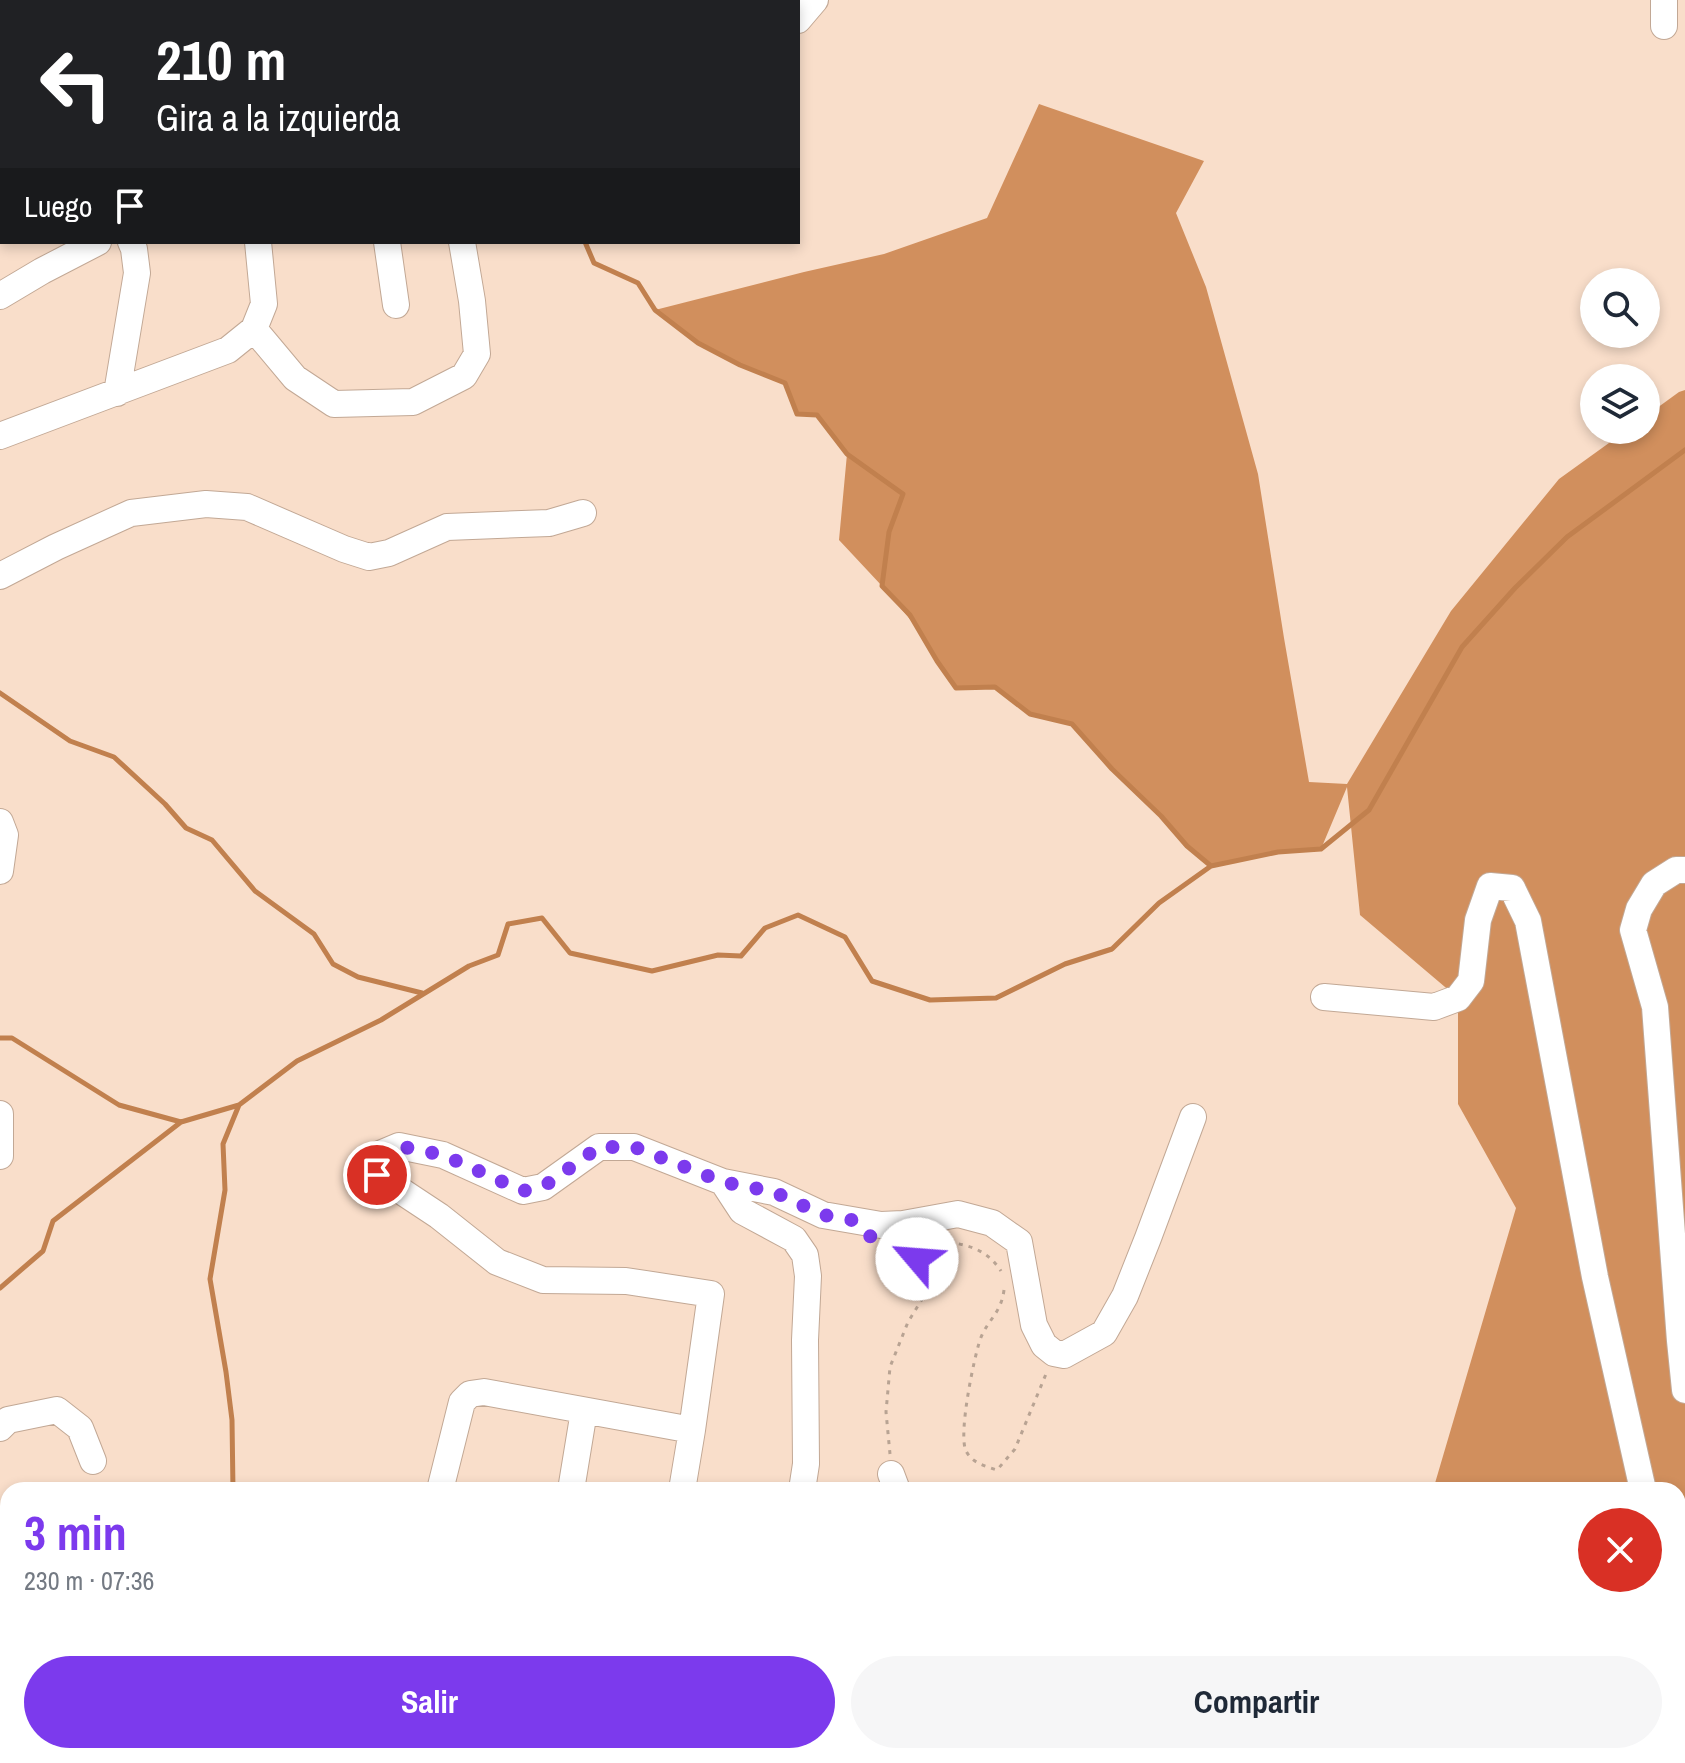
<!DOCTYPE html>
<html lang="es">
<meta charset="utf-8">
<style>
body{margin:0;font-family:"Archivo Narrow",sans-serif;background:#f6f6f7;color:#1f2937;height:100vh;display:flex;flex-direction:column;font-size:30px;white-space:nowrap}
*{box-sizing:border-box;margin:0}
p{font-size:26px;color:#747a83}
.icon{flex:none;width:44px;height:44px;fill:none;stroke:currentColor;stroke-width:2;stroke-linecap:round;stroke-linejoin:round}
.map{position:relative;flex:1;overflow:hidden}
.sheet{position:absolute;left:0px;top:1482px;width:1686px;height:282px;display:flex;flex-direction:column;background:#fff;border-radius:24px 24px 0 0;box-shadow:0 4px 12px #0003}
.sheet>*{flex:none}
.top-card{position:absolute;left:0px;top:0px;width:800px;height:244px;box-shadow:0 4px 12px #0003;background:#202124;color:#fff;overflow:hidden}
.buttons{position:absolute;left:1580px;top:268px;display:grid;gap:16px}
.buttons a{display:grid;place-items:center;width:80px;height:80px;border-radius:50%;background:#fff;box-shadow:0 4px 12px #0003;font-size:40px}
.pin{position:absolute;display:grid;place-items:center;width:68px;height:68px;color:#fff;margin:-34px;border:4px solid #fff;border-radius:50%;box-shadow:0 2px 8px #0007}
.me{position:absolute;width:88px;margin:-44px;rotate:297deg;stroke-linejoin:round;filter:drop-shadow(0 0 6px #0008)}
.turn{display:flex;align-items:center;gap:28px;height:168px;padding:0 24px;font-size:36px}
.turn .icon{width:104px;height:104px;stroke-width:2.5}
.turn b{display:block;font-size:56px;line-height:68px}
.then{display:flex;align-items:center;height:76px;padding:0 24px;background:#0003;gap:16px;font-size:30px}
.round{display:grid;place-items:center;flex:none;width:84px;height:84px;border-radius:42px;background:#f6f6f7}
.head{display:flex;align-items:center;justify-content:space-between;height:136px;padding:0 24px}
h1{font-size:48px;font-weight:700;line-height:60px;color:#7c3aed}
.cta{display:flex;gap:16px;margin-top:auto;padding:16px 24px}
.cta a{flex:1;height:92px;border-radius:48px;background:#7c3aed;color:#fff;font-size:32px;font-weight:700;line-height:92px;text-align:center}
.cta a+a{background:#f6f6f7;color:#1f2937}
.map>svg:first-child{display:block}
.green{fill:#f0bf9c}
.forest{fill:#d18f5d}
.lines{fill:none;stroke-linecap:round;stroke-linejoin:round}
.stream{stroke:#c1804e;stroke-width:5}
.minor-casing{stroke:#c2a895;stroke-width:28}
.path{stroke:#b8a393;stroke-width:3;stroke-dasharray:4 6;stroke-linecap:butt}
.minor{stroke:#fff;stroke-width:26}
.route{stroke:#7c3aed;stroke-width:14;stroke-dasharray:0 25.2}
</style>
<div class="map">
<svg width="1685" height="1763" viewBox="0 0 1685 1763">
<rect width="100%" height="100%" fill="#f9deca"/>
<path class="green" d="M823,1756H883L885,1763H827Z"/>
<path class="forest" d="M1039,104L1204,161L1176,213L1206,287L1258,474L1284,638L1309,782L1347,784L1451,611L1559,479L1627,430H1646V416L1679,392L1685,390V1763H1508L1501,1756H1678V1490H1433L1516,1208L1458,1104V998L1360,915L1347,787L1321,849L1278,852L1211,866L1187,846L1161,816L1112,769L1072,724L1030,714L995,687L956,688L937,661L919,630L882,586L839,540L847,454L817,415L797,414L785,383L740,365L698,343L655,310L804,272L884,254L987,218Z"/>
<g class="lines">
<path class="stream" d="M585,242L594,263L638,283L655,310L698,343L740,365L785,383L797,414L817,415L847,454L903,494L889,532L882,586L910,615L937,661L956,688L995,687L1030,714L1072,724L1112,769L1161,816L1187,846L1211,866
M0,693L70,741L114,757L165,804L186,828L212,840L255,891L314,934L333,964L358,977L422,993
M0,1038H12L119,1105L181,1122L239,1105
M0,1288L43,1251L53,1221L181,1122
M233,1490L232,1420L226,1372L210,1279L225,1190L223,1144L239,1105L297,1061L381,1020L469,966L498,955L508,924L542,918L570,953L652,971L718,955L741,956L765,928L798,915L845,937L872,981L930,1000L996,998L1065,964L1112,949L1159,903L1211,866L1278,852L1321,849L1369,810L1462,647L1515,588L1567,537L1685,450
M217,1763L218,1756"/>
<defs>
<path id="minor" d="M310,0L311,2
M583,0L585,2
M130,2L133,0
M207,2L208,0
M441,2L444,0
M611,2L613,0
M798,20L815,0
M1664,26V0
M0,113L2,114
M387,242L396,305
M0,296L42,271L98,242
M254,329L295,378L334,404L413,402L464,376L477,354L472,301L462,242
M117,393L137,273L134,249L131,242
M0,436L228,350L254,329L264,304L258,242
M0,576L56,547L131,513L206,504L247,507L344,549L369,557L389,553L447,527L549,523L583,513
M0,822L5,835L0,871
M1685,870H1676L1654,884L1639,909L1633,930L1655,1007L1680,1341L1685,1390
M1324,997L1434,1007L1458,998L1471,981L1478,920L1490,886L1512,888L1528,921L1595,1277L1643,1490
M0,1114V1156
M723,1182L774,1192L823,1215L881,1225L903,1224L958,1214L992,1223L1019,1242L1034,1325L1044,1345L1054,1353L1064,1355L1104,1333L1125,1296L1148,1238L1193,1117
M0,1428L8,1420L57,1410L80,1428L93,1461
M891,1474L897,1490
M440,1490L462,1402L470,1394L484,1392L692,1430
M571,1490L584,1411
M682,1490L692,1430L711,1294L626,1281L543,1280L497,1262L439,1216L377,1175L380,1154L399,1146L443,1155L523,1191L543,1187L599,1147H634L723,1182L742,1211L794,1239L805,1255L808,1276L805,1340L806,1464L802,1490
M0,1628L8,1637
M1678,1657L1685,1694
M102,1756L106,1763
M795,1756L799,1763
M903,1756L905,1763
M1027,1756L1028,1763
M1213,1756L1214,1763
M1381,1756L1384,1763
M1461,1756L1469,1763
M371,1763L372,1756
M636,1763L638,1756
M752,1763L754,1756
M1293,1763L1315,1756"/>
</defs>
<use href="#minor" class="minor-casing"/>
<path class="path" d="M939,1241C966,1244 986,1248 1001,1271
M1004,1290C1001,1314 987,1320 980,1340C974,1358 958,1434 966,1451C972,1463 985,1466 997,1470L1015,1449L1046,1374
M890,1454L886,1412L890,1367L908,1322L929,1288V1274L907,1247"/>
<use href="#minor" class="minor"/>
</g>
<g class="lines">
<path class="route" d="M377,1175L380,1154L399,1146L443,1155L523,1191L543,1187L599,1147H634L723,1182L774,1192L823,1215L852,1220L871,1237L894,1246L905,1244L917,1259"/>
</g>
</svg>
<div class="buttons">
<a><svg class="icon" aria-label="search" viewBox="0 0 24 24"><circle cx="10" cy="10" r="6"/><path d="M15 15l6 6"/></svg></a>
<a><svg class="icon" aria-label="layers" viewBox="0 0 24 24"><path d="M12 4l9 5-9 5-9-5zM3 14l9 5 9-5"/></svg></a>
</div>
<div class="pin" style="left:377px;top:1175px;background:#d93025"><svg class="icon" aria-label="arrive" viewBox="0 0 24 24"><path d="M6 21V4h12l-3 4 3 4H6"/></svg></div>
<svg class="me" style="left:917px;top:1259px" viewBox="-20 -20 40 40"><circle r="19" fill="#fff"/><path d="M0-13L10 11 0 6-10 11z" fill="#7c3aed"/></svg>
<div class="top-card">
<div class="turn"><svg class="icon" aria-label="left" viewBox="0 0 24 24"><path d="M17 20v-9H6M10 6l-5 5 5 5"/></svg><div><b>210 m</b>Gira a la izquierda</div></div>
<div class="then">Luego<svg class="icon" aria-label="arrive" viewBox="0 0 24 24"><path d="M6 21V4h12l-3 4 3 4H6"/></svg></div>
</div>
<section class="sheet">
<div class="head"><div><h1>3 min</h1><p>230 m · 07:36</p></div><a class="round" style="background:#d93025;color:#fff"><svg class="icon" aria-label="close" viewBox="0 0 24 24"><path d="M6 6l12 12M18 6L6 18"/></svg></a></div>
<div class="cta"><a>Salir</a><a>Compartir</a></div>
</section>
</div>
